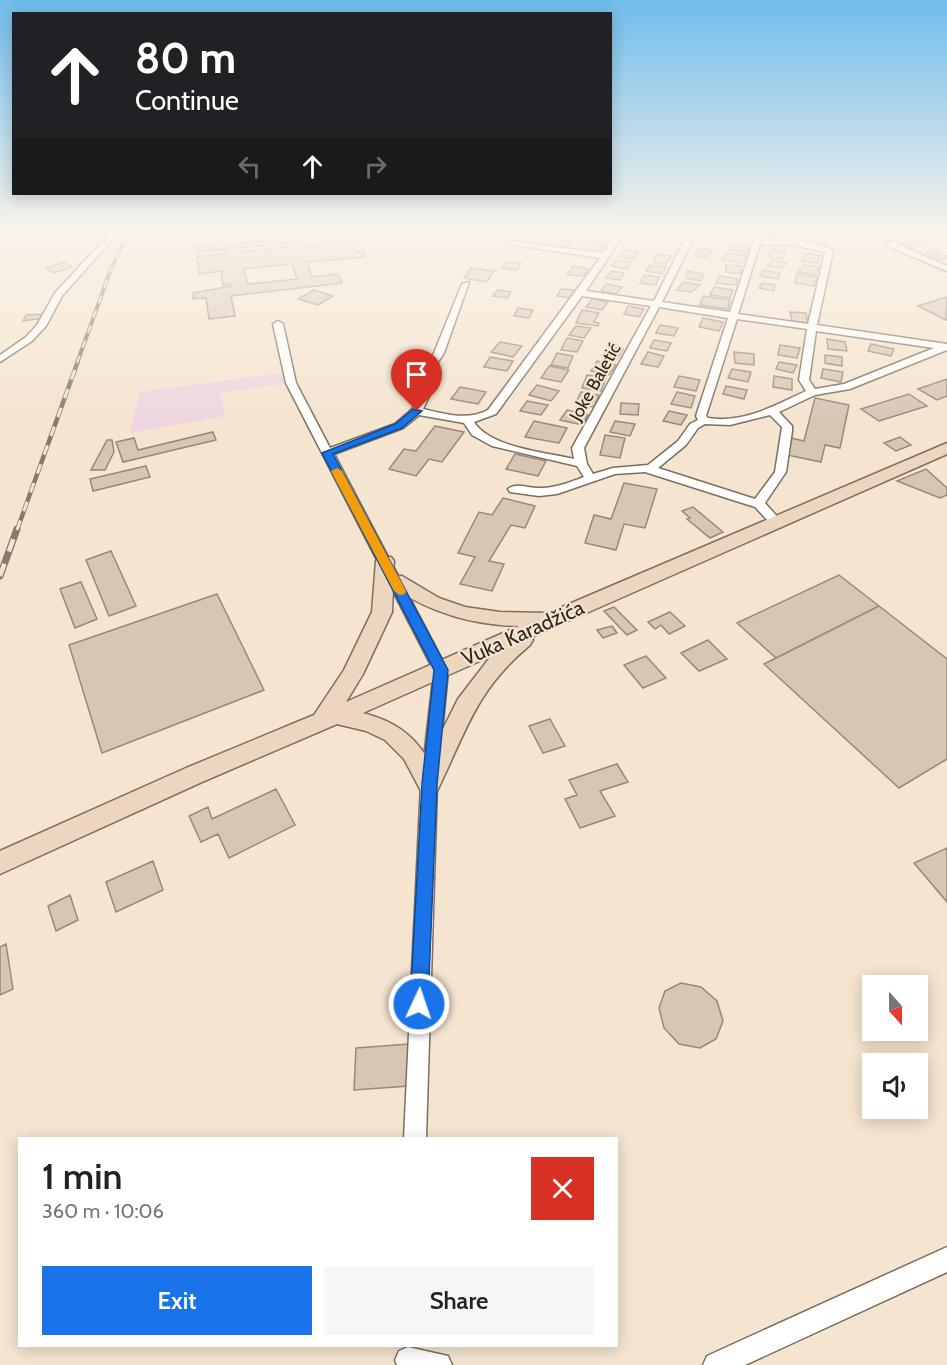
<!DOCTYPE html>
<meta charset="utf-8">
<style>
body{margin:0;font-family:Cabin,sans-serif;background:#f6f6f6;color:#222;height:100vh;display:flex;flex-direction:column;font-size:22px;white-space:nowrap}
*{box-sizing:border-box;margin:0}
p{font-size:20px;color:#767676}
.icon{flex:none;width:33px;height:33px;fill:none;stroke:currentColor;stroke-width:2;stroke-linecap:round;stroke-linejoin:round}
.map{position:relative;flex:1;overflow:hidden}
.panel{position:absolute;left:18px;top:1137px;width:600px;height:210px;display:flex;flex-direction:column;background:#fff;border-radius:0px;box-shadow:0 3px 15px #0003}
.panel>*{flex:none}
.hud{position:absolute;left:12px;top:12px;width:600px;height:183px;border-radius:0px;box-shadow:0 3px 15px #0003;background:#202124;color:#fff;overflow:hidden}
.needle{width:39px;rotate:159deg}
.controls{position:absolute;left:862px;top:975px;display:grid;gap:12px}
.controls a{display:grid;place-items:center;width:66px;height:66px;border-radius:0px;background:#fff;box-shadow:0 3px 15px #0003;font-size:30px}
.pin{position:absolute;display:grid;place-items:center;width:51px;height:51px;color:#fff;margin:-62px -26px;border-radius:50% 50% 50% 0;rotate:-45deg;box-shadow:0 0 6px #0007}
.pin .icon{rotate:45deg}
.me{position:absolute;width:66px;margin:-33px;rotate:3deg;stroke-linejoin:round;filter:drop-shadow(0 0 4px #0008)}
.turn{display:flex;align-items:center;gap:21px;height:126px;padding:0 24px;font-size:27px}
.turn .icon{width:78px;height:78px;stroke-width:2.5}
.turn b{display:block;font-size:42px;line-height:51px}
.lanes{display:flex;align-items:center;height:57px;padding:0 24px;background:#0003;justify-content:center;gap:30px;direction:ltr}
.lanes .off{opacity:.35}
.round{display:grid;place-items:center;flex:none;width:63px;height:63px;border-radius:0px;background:#f6f6f6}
.head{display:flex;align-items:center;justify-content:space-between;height:102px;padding:0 24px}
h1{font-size:36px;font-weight:600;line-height:45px}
.cta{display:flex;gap:12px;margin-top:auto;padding:12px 24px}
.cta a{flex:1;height:69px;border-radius:0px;background:#1a73e8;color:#fff;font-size:24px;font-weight:600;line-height:69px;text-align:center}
.cta a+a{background:#f6f6f6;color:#222}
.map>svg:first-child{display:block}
.industrial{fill:#eed5df}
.forest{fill:#7bc080}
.building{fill:#d8c6b5;stroke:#987;stroke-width:1.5;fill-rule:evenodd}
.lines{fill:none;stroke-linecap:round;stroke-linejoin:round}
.street-casing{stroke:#7c6f5c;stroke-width:3}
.secondary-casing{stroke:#7c6f5c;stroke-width:3}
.street{fill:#fff;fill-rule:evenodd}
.secondary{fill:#edd6c0;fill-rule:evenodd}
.rail-far2-casing{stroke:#847a6d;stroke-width:4}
.rail-far1-casing{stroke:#847a6d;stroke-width:4.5}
.rail-casing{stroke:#847a6d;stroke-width:7}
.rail-far2{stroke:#f4e4d0;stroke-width:2;stroke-dasharray:8;stroke-linecap:butt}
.rail-far1{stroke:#f4e4d0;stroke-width:3;stroke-dasharray:10;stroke-linecap:butt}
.rail{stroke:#f4e4d0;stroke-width:4.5;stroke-dasharray:13;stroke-linecap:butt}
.route{fill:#1a73e8;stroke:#114b97;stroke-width:1.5}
.slow{fill:#f59e0b}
.labels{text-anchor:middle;stroke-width:4.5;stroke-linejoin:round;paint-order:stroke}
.far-street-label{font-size:18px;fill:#2c261f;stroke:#f4e4d0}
.street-label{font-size:21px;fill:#2c261f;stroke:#f4e4d0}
</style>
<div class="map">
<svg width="947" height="1365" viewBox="0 0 947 1365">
<rect width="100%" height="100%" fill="#f4e4d0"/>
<path class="industrial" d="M282,373L286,384L220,393L225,416L130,433L140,392Z"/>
<path class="forest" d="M715,231H907L875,236Z"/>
<path class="building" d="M566,231L579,233L574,239L561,237Z
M594,235L609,237L605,243L590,241Z
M285,237V239L298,237L301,246L350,241L355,252L363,251L365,257L307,262L312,277L338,274L342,283L231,296L235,316L209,319L206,298L193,299V293L231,286L230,284L223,285L221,271L199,274L197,257L226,253L225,249L196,252V246L224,243L225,245ZM286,243L287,247L239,252L238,248ZM292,264L297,279L248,284L244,269Z
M561,240L572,242L565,249L554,247Z
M914,241L924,245L911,249L901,244Z
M586,243L604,246L597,254L579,250Z
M732,244L750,246L748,253L729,250Z
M698,249L711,251L708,258L694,256Z
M771,249L785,252L783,259L768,257Z
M624,250L638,252L634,259L620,257Z
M936,251L947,256V258L941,260L927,253Z
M726,253L746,256L743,263L722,260Z
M806,253L821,256L817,263L801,261Z
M657,254L671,256L666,264L653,262Z
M616,260L631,262L627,269L612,266Z
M772,260L786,263L782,268L768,266Z
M65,262L72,267L54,273L46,268Z
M506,262L521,263L517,270L502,268Z
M650,265L666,267L662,274L646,271Z
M726,265L741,266V274L726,272Z
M803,265L819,267L815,275L799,272Z
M573,266L588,269L583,276L567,275Z
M471,268L494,271L487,282L464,278Z
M763,270L780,273L778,279L760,276Z
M611,271L624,273L620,280L606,278Z
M688,271L704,274L701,281L685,278Z
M797,274L817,277L814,286L795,283Z
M644,275L659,277L656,285L640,283Z
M720,276L738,279L736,285L716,283Z
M683,282L700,285L691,292L677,290Z
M762,283L776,285L773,291L759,288Z
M606,284L622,287L616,294L601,291Z
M714,287L733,290L730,298L710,295Z
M561,289L574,290L570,298L557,296Z
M314,290L333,296L318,305L298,299Z
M498,290L511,292L507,298L493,296Z
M703,296L730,300L728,309L700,305Z
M947,297L946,320L918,306Z
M592,299L608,302L602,310L586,307Z
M628,306L644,309L639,317L624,314Z
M518,308L533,310L529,318L514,316Z
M582,310L599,313L594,322L599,323L598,326L576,323Z
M790,312L806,313L808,323L792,321Z
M46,314L43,318L23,321L26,315Z
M703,318L723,322L719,331L699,327Z
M660,325L678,328L674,336L656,333Z
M576,326L591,328L584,338L569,335Z
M567,338L583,341L577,352L561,350Z
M827,339L845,342L847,351L828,349Z
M654,340L671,343L667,351L650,348Z
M500,342L522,346L513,357L491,352Z
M871,344L894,349L891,356L868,351Z
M780,345L800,348L797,358L778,355Z
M608,347L623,349L617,359L602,356Z
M648,352L664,356L658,367L641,364Z
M734,352L754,354V365L735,363Z
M557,353L573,356L568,368L551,365Z
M825,355L842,357V366L825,363Z
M490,357L513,361L507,371L484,367Z
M597,361L616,365L609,375L591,371Z
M779,362L797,365L793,373L776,369Z
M549,366L569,370L561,382L541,378Z
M732,369L751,372L748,382L728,378Z
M823,369L843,372L841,382L821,378Z
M587,375L606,378L601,391L582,388Z
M679,376L700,380L696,391L674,387Z
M774,376L792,379V390L773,387Z
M947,379V396L937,400L918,389Z
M537,385L559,391L551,401L529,395Z
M726,386L747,390L744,399L723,394Z
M460,387L486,392L478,404L451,399Z
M581,392L599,395L594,407L575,404Z
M677,392L695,396L691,408L671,404Z
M909,394L927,406L879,421L861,409Z
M815,398L849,405L840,448L825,445L821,462L787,455L791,438L804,441Z
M527,401L548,405L541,415L520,411Z
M621,403L639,404L638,415L620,414Z
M567,410L588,415L582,425L560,420Z
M669,411L687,415L681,425L663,421Z
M534,421L567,428L559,443L525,437Z
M615,421L635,424L630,436L610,432Z
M435,426L464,432L442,462L429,459L416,476L389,469L404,449L416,451Z
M213,432L216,440L123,462L116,442L134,438L138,450Z
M605,435L625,438L620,458L600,455Z
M900,437L911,445L896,451L884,443Z
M107,440H112L114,452L105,470H91Z
M515,454L546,461L538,476L506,469Z
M146,466L150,477L93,491L90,479Z
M926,469L947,488V495L940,498L897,481Z
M624,483L657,489L645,528L624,524L616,550L585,543L594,515L611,519Z
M503,498L535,506L525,528L511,525L489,561L504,564L492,591L460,584L475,557L458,553L479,512L492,515Z
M693,507L723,532L710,538L687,519L690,518L682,511Z
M111,551L136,606L109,616L86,560Z
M839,575L879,606L776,658L737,623Z
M81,582L97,619L75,628L60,589Z
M217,594L264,690L102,753L69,645Z
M879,606L947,659V759L899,788L764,664Z
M614,607L637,630L627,635L604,611Z
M670,612L685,626L669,634L661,625L655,629L648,622Z
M612,626L617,633L603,638L597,630Z
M708,640L727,659L699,671L681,653Z
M646,656L666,678L643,688L624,665Z
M550,719L565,746L543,753L529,726Z
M617,764L628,782L600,791L615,816L580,828L565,799L577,795L569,780Z
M276,789L295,825L229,858L218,834L201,842L189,816L208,807L212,819Z
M947,848V902L914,863Z
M153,861L163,890L116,912L106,882Z
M70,895L78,920L56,931L48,906Z
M6,944L13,989L0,995V947Z
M681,983L701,987L717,1001L723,1021L716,1039L700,1048L679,1044L664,1028L659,1008L665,991Z
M409,1044V1086L354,1090L356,1048Z"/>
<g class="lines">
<defs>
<path id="street" d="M112,231H120L62,296L46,326L32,341L0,362V355L26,337L37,325L55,293Z
M618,231H626L586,291L654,301L685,239L689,237L693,239L662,302L730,312L754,240C774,236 817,238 833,251L817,325L947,344V350L850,389L815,395L779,412L792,426V431L786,472L765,503L782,522L776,526L772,525L755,507L645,472L615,474L557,494L539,496L510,492L508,489C516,482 530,489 541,488C556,488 570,482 584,477L577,466L492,446L472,435L464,423L419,415L403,428L334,454L448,671L437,784L426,1138H404L421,784L434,671L286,383L273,324L278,321L283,324L296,383L330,448L395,424L412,409L420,394V374L434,353L462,284L469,282L444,353L430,374V394L423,409C446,414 467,421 488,410L600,258L514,245L510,243L511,241L603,253ZM760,244L794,245L825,252L808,324L738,314ZM582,296L651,306L572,448L574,459C545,452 491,448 474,422L496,414ZM659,307L728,318L696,416L698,420L690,424L678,441L648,465L613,468L593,474L587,464L584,448ZM737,319L807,329L799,380L806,391C776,405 743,424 708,418L706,416ZM816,331L934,348L844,384L815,389L809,380ZM770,415L782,427L775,472L755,499L658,468L686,445L698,428L705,424L730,425Z
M887,242H893L947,266V271L887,246Z
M947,1247V1272L745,1365H703L707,1356Z
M408,1347L448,1356L452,1365H397L395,1360L399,1351Z"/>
<path id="secondary" d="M947,443V454L532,637L533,640L530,645C475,691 467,730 437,791L429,794L421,791L404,759L385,740L366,731L337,724L202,782L0,874V851L186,768L314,715L344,670L372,612L376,561L379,557H391L394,561L393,575L402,576L439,598L465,607L500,612L548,613ZM393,588C433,613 472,625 519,626L346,702L363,674L392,612ZM491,656L458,699L428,759C412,733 393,721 363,713Z"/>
</defs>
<use href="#street" class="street-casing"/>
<use href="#secondary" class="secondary-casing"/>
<use href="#street" class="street"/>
<use href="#secondary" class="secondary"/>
<defs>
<path id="rail-far2" d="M77,363L111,269L129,231"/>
<path id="rail-far1" d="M17,530L78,361"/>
<path id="rail" d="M0,576L17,529"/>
</defs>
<use href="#rail-far2" class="rail-far2-casing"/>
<use href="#rail-far1" class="rail-far1-casing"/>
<use href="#rail" class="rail-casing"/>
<use href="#rail-far2" class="rail-far2"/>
<use href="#rail-far1" class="rail-far1"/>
<use href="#rail" class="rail"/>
</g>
<linearGradient id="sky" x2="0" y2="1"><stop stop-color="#6fbcec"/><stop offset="0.55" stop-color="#faf3ea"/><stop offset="1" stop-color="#faf3ea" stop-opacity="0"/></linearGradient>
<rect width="947" height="422" fill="url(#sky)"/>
<path class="route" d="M413,409L422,411L402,428L333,454L448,670L437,784L428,1004L425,1010L419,1013L412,1010L410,1004L422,784L434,670L322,453L395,424Z"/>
<path class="slow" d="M337,468L342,471L406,591L405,594L400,595L394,591L331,471Z"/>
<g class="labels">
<g class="far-street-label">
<text transform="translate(595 382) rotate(-61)" y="6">Joke Baletić</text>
</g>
<g class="street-label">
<text transform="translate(523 633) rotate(-24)" y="7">Vuka Karadžića</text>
</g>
</g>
</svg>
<div class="controls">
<a><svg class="needle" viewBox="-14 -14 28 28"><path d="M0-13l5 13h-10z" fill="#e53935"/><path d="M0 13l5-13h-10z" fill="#767676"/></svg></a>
<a><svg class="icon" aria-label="sound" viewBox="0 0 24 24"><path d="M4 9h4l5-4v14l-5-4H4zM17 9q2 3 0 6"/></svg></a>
</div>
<div class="pin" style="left:417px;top:411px;background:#d93025"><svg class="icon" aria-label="arrive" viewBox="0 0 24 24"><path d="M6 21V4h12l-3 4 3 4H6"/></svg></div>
<svg class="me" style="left:419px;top:1004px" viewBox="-20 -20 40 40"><circle r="17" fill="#1a73e8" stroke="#fff" stroke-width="3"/><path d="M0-11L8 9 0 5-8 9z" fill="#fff"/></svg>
<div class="hud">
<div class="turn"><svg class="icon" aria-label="ahead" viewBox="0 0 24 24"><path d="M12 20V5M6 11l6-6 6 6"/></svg><div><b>80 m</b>Continue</div></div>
<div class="lanes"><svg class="icon off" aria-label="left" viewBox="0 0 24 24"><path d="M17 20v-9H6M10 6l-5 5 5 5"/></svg><svg class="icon" aria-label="ahead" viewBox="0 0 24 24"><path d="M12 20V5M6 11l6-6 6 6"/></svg><svg class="icon off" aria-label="right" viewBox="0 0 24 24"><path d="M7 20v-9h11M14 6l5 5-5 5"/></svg></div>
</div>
<section class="panel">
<div class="head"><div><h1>1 min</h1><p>360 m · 10:06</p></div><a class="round" style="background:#d93025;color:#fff"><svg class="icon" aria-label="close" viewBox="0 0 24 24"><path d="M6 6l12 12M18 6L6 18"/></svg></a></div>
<div class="cta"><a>Exit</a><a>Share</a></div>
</section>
</div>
